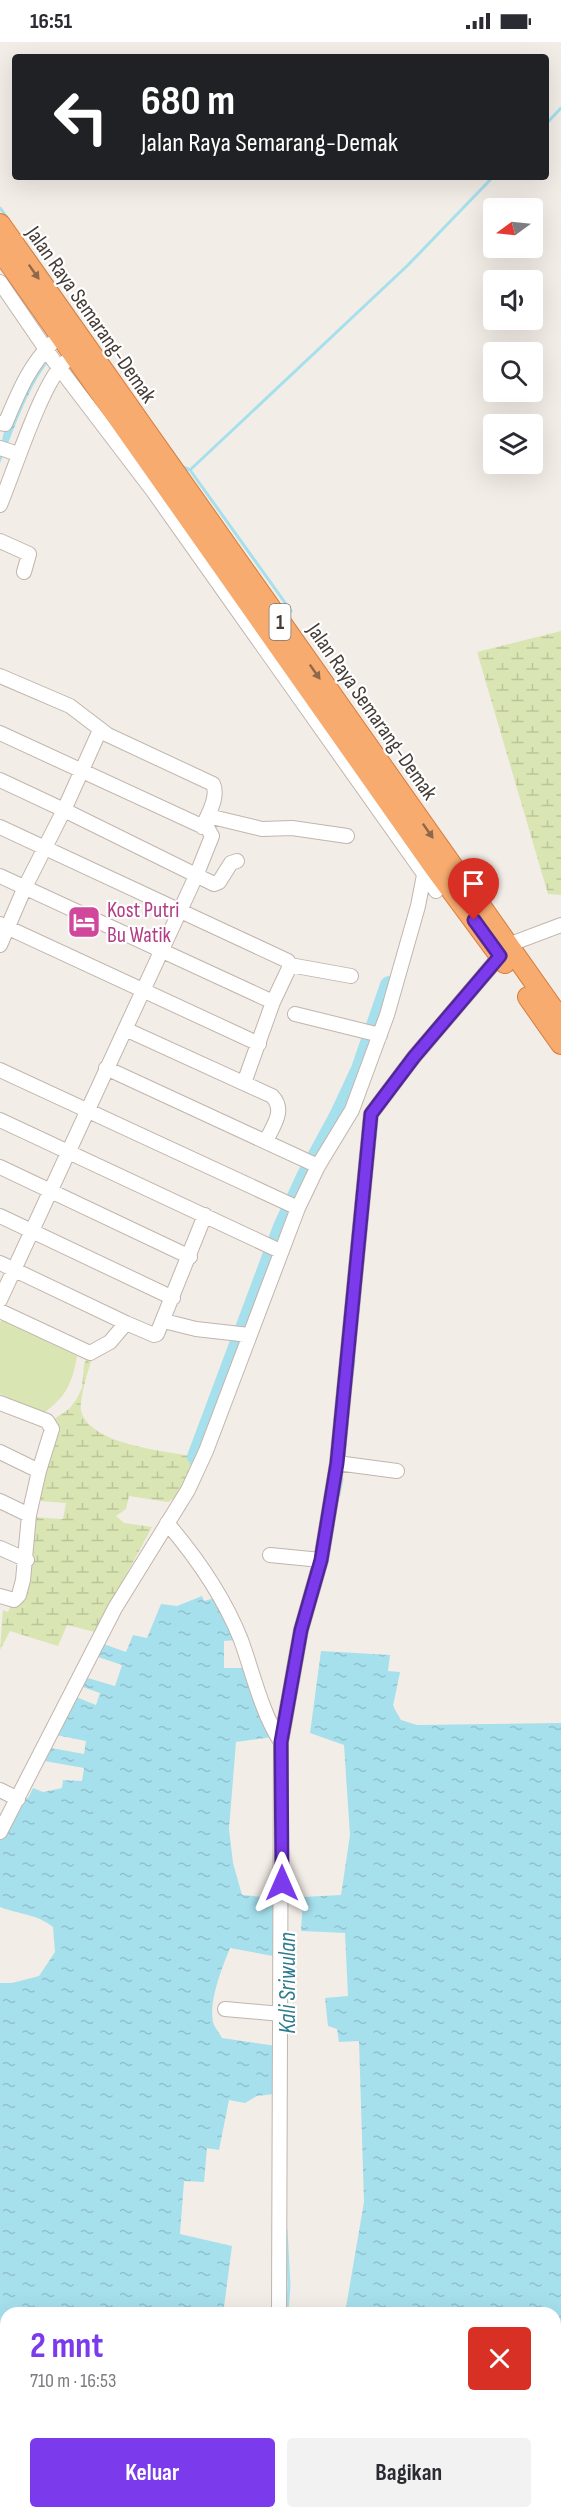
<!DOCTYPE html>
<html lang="id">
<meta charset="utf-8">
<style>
body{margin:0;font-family:"Sofia Sans Condensed",sans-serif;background:#f2f2f3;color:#2b2b33;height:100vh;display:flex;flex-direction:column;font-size:22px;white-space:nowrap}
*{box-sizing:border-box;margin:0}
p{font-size:20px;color:#7c7c81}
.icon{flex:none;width:33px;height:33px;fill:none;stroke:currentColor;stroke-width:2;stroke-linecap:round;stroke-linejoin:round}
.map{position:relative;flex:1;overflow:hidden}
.details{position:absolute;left:0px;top:2265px;width:561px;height:212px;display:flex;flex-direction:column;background:#fff;border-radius:18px 18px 0 0;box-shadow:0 6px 24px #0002}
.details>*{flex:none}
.guide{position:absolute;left:12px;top:12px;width:537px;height:126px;border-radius:6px;box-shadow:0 6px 24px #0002;background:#202124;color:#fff;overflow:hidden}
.needle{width:39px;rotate:255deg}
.fabs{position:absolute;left:483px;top:156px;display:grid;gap:12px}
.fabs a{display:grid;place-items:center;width:60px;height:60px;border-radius:6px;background:#fff;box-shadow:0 6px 24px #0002;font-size:30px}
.pin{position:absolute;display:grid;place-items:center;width:51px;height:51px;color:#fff;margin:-62px -26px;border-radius:50% 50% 50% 0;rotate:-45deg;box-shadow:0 0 6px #0007}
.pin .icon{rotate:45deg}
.me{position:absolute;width:66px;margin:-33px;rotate:0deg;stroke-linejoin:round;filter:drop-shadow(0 0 4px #0008)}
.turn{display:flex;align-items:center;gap:21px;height:126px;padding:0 30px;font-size:27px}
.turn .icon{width:78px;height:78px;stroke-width:2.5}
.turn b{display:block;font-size:42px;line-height:51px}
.round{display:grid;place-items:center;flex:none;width:63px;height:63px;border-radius:6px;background:#f2f2f3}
.headline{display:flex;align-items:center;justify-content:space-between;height:102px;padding:0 30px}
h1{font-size:36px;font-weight:700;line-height:45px;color:#7c3aed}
.action{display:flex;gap:12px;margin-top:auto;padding:12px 30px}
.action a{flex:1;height:69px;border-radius:6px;background:#7c3aed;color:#fff;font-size:24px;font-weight:700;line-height:69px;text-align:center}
.action a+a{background:#f2f2f3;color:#2b2b33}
.status{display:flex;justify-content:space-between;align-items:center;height:42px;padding:0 30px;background:#fff;direction:ltr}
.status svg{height:16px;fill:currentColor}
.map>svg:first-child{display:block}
.wetland{fill:url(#wetland-marsh)}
.pitch{fill:#d9e5b2}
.water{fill:url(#water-ripples)}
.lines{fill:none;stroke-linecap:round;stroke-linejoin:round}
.stream{stroke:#a6e0ed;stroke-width:3}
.river{stroke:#a6e0ed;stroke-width:18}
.minor-casing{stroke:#c1b5ad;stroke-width:16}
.highway-casing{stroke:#d67d3e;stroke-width:22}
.minor{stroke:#fff;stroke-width:14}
.highway{stroke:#f7ab6e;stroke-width:20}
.oneway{fill:#8d684c}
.route-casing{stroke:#51269a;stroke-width:15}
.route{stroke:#7c3aed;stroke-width:10}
.labels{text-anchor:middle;stroke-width:4.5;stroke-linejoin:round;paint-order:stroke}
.shield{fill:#fff;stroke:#7e7672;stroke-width:1.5}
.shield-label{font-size:21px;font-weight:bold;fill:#463c36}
.street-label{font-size:22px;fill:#463c36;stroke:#fff}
.hotel-label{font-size:22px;fill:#b23c85;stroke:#fff;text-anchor:start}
.water-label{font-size:24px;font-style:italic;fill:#2d7b8e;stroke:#fff}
</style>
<div class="status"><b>16:51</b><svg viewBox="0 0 49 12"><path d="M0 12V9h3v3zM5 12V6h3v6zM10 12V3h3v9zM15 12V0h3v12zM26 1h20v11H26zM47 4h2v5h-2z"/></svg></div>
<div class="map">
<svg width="561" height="2476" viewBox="0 0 561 2476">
<defs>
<pattern id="wetland-marsh" width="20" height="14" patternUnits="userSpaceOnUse" patternTransform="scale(1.5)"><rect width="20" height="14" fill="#d9e5b2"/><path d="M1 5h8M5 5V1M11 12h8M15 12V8" fill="none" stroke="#bcc59a"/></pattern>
<pattern id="water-ripples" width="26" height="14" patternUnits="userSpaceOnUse" patternTransform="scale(1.5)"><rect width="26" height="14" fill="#a6e0ed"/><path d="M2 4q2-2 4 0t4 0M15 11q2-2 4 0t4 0" fill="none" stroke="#90c1cc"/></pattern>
</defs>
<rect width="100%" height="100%" fill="#f3ede7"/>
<path class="wetland" d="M561,589V853L548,852L477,610Z
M90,1312L93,1315C89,1323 79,1360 81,1368C88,1403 167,1409 196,1415L177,1454L168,1460L129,1454L126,1467L116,1474L124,1481L152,1485L95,1590L67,1583L58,1604L10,1589L0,1608L3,1568L8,1570L12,1562H20L23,1552L32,1475L63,1477L66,1461L40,1459L32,1455L54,1377L69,1367L76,1358L82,1346L84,1322Z"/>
<path class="pitch" d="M2,1278L77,1314C72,1342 66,1354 44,1371L0,1352V1280Z"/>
<path class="water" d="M45,315L49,319C26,349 15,386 0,421C0,381 20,346 45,315Z
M202,1554L204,1559L215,1556L236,1598L224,1599V1626H247L273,1695L236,1700L229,1787L233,1821L242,1853L273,1856V1914L230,1906C222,1926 207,1963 214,1983C216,1987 220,1992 222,1996L276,2004L274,2052L257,2054L245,2061L229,2058L219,2108L207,2106L204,2140L184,2139L180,2192L232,2204L224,2265L248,2271H6V2470L206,2471L205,2476H0V1941H12L39,1934L55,1910L53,1885C35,1871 20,1873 0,1865V1798L19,1759L28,1756L33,1746L43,1750L62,1746L63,1738L82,1739L84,1726L39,1718L46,1705L84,1712L86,1699L51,1692L71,1653L96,1663L100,1651L77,1643L81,1634L115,1644L122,1623L95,1614L101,1601L126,1610L133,1593L147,1596L161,1562L177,1564Z
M321,1609L390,1613L388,1629L400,1630L393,1664L401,1678L417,1683L561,1681V2476H318V2470H555V2271H345L364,2160L359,1999L339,2000L337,1987L328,1984L325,1956L348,1954L345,1891L301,1889L303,1855L341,1853L350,1793L344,1703L310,1691Z"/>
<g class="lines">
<path class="stream" d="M546,82L561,66
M0,166L8,177
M26,202L120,336
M171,408L183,425L190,428L291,569
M190,428L408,223L493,135
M352,1333L354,1319
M339,1453L342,1437
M286,2188L289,2243L287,2271"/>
<path class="river" d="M196,1415L282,1185L305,1135L338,1074L360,1027L389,943"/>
<defs>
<path id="minor" d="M0,240L54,319L153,449L436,849
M0,381L5,382C18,352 28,325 52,301
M0,406L12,410
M0,463C14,430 42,340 65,320
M0,499L29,512L24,530
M0,634L70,664L108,693L213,742C219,754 208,774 202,785
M100,688L64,768L214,842L219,840L231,821L237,819
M0,691L208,787L212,794L196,834L0,1258
M0,738L64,768L25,845L0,903
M208,774L262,787L292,786L347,794
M0,785L288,919L290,924L273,960L244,1041
M0,834L273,960
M0,882L259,1002
M508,903L561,883
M290,923L351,934
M295,972L380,993
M125,987L272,1054C286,1068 273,1084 266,1099
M106,1026L318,1124
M0,1028L298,1166
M0,1078L280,1209
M0,1125L190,1215
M0,1174L173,1256
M0,1221L126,1281
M0,1269L90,1311L110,1300L126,1281L154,1293L157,1292L205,1173
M164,1279L196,1287L249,1293
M0,1361L47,1379L52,1387L39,1429L29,1473L23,1538L19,1553L14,1558L0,1554
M0,1410L39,1429
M337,1421L397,1429
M0,1459L29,1473
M167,1481C197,1516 224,1555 241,1598C253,1631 262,1672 281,1700
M0,1506L27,1518
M270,1513L321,1518
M0,1748L18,1757
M0,1790L115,1566L188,1448L206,1409L298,1166L318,1124L352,1068L387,973L418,864L424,833L432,822
M225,1967L281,1972
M279,2271L281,1700L301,1588L321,1518L337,1421L371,1072L414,1015L500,914
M255,2476L256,2470"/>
<path id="highway" d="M0,182L561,978
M0,208L432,822L505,921
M528,955L561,1002"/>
</defs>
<use href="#minor" class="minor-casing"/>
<use href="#highway" class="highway-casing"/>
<use href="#minor" class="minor"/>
<use href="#highway" class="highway"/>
</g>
<defs><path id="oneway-solid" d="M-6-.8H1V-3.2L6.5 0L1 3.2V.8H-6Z" transform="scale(1.5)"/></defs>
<g class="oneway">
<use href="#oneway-solid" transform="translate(34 230) rotate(55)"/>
<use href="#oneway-solid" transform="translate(315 630) rotate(55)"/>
<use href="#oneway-solid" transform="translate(428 789) rotate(55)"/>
</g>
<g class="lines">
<defs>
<path id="route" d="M282,1841L281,1700L301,1588L321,1518L337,1421L371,1072L414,1015L500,914L474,878"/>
</defs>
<use href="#route" class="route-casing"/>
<use href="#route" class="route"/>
</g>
<defs>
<symbol id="hotel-square" viewBox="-11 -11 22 22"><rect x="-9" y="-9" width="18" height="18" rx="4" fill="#d1479c" stroke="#fff"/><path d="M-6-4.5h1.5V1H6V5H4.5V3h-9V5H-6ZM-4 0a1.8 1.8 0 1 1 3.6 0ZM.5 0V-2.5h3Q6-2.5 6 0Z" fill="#fff"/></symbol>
</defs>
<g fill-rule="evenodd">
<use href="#hotel-square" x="65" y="861" width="38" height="38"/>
</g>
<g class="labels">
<rect class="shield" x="269.5" y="562" width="21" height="36" rx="4.5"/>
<g class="shield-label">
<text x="280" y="587">1</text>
</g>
<g class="street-label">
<text transform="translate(92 272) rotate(55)" y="8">Jalan Raya Semarang-Demak</text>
<text transform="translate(373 669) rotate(55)" y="8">Jalan Raya Semarang-Demak</text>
</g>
<g class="hotel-label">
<text x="107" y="875">Kost Putri<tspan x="107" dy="25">Bu Watik</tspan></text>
</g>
<g class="water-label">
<text transform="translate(287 1941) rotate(-90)" y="8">Kali Sriwulan</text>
</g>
</g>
</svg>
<div class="fabs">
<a><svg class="needle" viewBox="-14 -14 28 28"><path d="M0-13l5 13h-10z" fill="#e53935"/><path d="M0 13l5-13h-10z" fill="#7c7c81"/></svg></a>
<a><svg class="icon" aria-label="sound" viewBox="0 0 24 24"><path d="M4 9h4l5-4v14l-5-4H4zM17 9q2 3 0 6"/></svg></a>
<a><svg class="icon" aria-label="search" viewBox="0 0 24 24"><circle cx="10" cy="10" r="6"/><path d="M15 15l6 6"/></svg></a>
<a><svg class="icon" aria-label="layers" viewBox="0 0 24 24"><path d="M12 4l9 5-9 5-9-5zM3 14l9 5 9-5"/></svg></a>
</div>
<div class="pin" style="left:474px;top:878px;background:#d93025"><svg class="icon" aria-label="arrive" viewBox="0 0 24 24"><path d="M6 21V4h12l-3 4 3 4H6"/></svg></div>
<svg class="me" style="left:282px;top:1841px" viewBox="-20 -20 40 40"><path d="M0-17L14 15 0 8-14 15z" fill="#7c3aed" stroke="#fff" stroke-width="4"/></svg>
<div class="guide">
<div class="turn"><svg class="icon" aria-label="left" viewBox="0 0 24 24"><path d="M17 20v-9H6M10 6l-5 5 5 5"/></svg><div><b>680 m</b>Jalan Raya Semarang-Demak</div></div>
</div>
<section class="details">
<div class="headline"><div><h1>2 mnt</h1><p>710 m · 16:53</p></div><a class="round" style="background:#d93025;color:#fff"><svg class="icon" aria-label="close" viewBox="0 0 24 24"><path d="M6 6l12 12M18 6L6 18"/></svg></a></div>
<div class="action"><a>Keluar</a><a>Bagikan</a></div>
</section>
</div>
